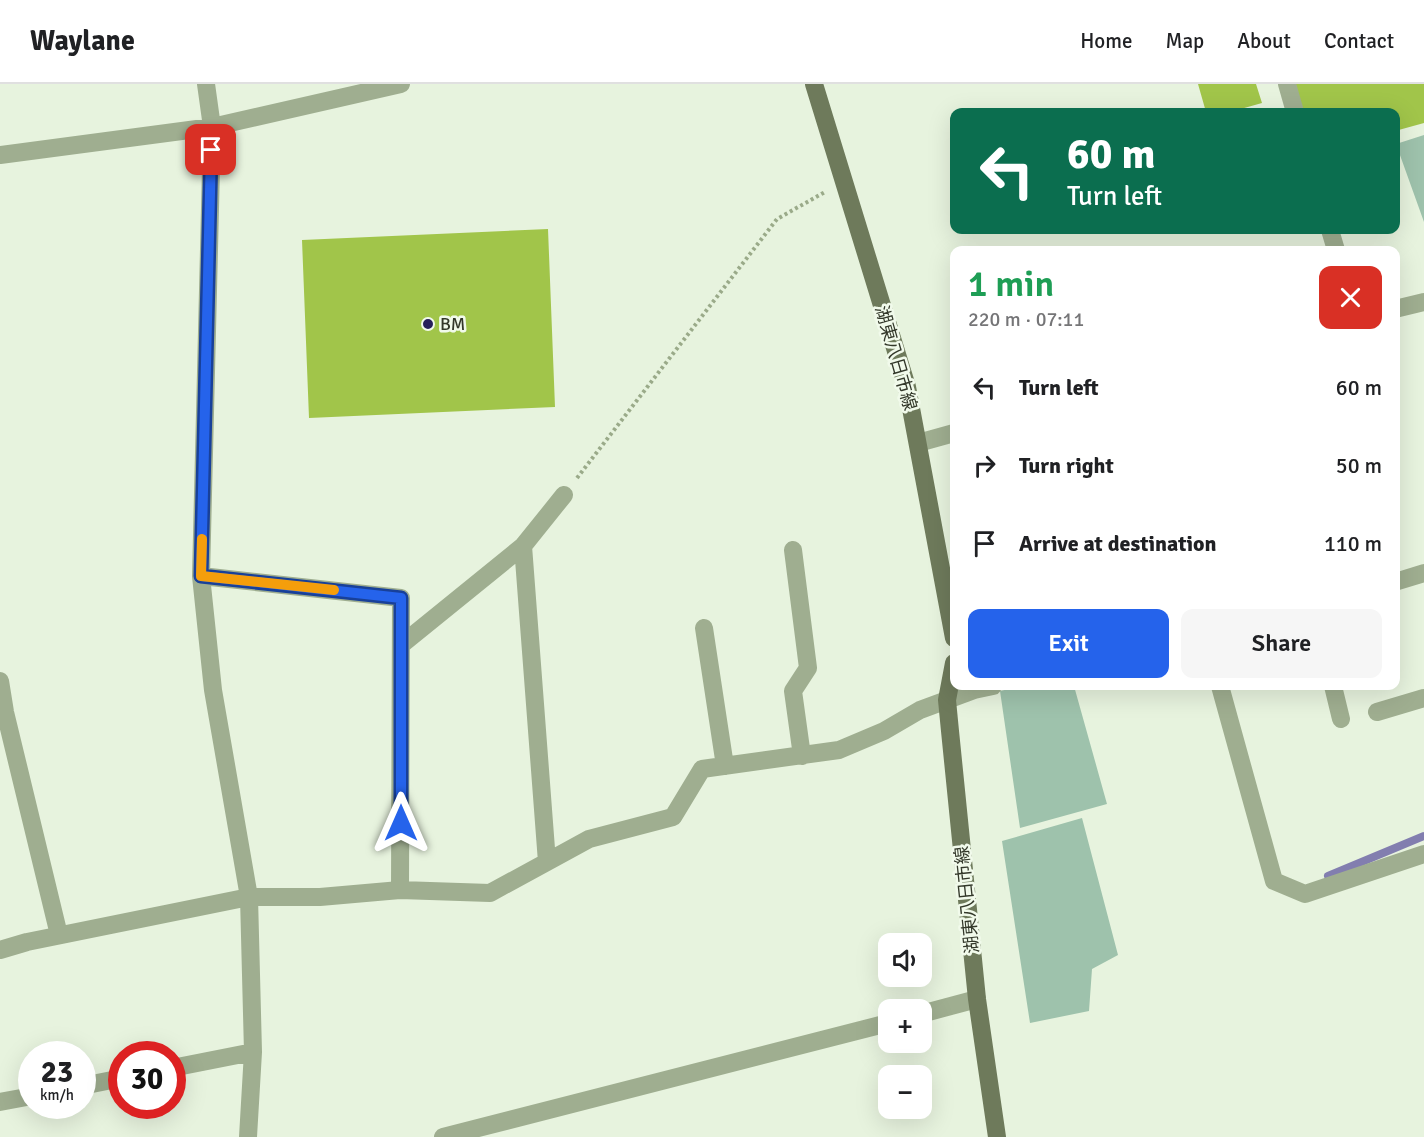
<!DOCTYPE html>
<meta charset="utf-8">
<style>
body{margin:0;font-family:Signika,"Noto Sans JP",sans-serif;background:#f6f6f6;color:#202124;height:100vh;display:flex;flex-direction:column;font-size:22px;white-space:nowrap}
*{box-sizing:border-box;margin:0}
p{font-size:20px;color:#757577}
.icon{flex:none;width:33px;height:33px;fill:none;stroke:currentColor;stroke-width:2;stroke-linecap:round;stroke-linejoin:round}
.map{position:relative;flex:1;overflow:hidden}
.details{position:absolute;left:950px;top:162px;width:450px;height:444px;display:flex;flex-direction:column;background:#fff;border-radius:12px;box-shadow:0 6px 24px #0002}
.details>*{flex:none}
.top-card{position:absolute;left:950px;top:24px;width:450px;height:126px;border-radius:12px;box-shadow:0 6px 24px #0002;background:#0b6e4f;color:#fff;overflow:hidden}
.controls{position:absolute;left:878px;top:849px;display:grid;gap:12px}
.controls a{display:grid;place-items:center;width:54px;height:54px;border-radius:12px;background:#fff;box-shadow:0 6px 24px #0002;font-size:30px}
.speed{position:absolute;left:18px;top:957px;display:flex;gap:12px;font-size:30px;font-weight:700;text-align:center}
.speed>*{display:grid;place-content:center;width:78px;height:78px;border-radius:50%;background:#fff;box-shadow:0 6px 24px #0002;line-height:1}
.speed small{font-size:15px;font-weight:400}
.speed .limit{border:9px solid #d22;background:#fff;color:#111}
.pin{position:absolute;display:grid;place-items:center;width:51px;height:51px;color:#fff;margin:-26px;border-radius:12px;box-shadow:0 3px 9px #0006}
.me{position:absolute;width:66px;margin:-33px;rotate:0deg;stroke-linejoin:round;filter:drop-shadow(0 0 4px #0008)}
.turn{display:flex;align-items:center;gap:21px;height:126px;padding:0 18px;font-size:27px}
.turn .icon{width:78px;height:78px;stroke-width:2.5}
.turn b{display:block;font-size:42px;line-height:51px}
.round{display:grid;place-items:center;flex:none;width:63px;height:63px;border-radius:12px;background:#f6f6f6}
.head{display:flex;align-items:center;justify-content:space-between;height:102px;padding:0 18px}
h1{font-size:36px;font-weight:600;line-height:45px;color:#1e9e55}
.cta{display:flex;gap:12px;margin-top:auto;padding:12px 18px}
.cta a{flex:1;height:69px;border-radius:12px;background:#2563eb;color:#fff;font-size:24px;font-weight:600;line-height:69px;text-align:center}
.cta a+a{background:#f6f6f6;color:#202124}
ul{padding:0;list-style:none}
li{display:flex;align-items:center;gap:18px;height:78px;padding:0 18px}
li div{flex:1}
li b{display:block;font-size:22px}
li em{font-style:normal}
header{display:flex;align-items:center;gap:36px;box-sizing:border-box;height:84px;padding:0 30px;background:#fff;border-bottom:2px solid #e0e0e0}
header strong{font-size:28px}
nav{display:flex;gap:33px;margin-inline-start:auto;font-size:21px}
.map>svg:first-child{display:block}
.green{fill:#9ec2ac}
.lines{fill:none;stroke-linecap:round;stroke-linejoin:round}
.stream{stroke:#827eaf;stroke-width:8}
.building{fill:#a1c54a}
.path{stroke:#9aaa89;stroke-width:4;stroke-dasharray:3 3;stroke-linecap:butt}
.minor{stroke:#9fae90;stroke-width:18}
.major{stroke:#6e7a5b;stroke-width:18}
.route-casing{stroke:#184099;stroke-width:15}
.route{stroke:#2563eb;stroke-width:10}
.slow{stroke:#f59e0b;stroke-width:10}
.poi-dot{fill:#261f5a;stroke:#f1faeb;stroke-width:2}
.labels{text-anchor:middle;stroke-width:5;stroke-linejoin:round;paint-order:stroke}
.poi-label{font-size:18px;fill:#33382a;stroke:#f1faeb;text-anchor:start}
.street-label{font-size:18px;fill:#33382a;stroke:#f1faeb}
</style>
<header>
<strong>Waylane</strong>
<nav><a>Home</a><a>Map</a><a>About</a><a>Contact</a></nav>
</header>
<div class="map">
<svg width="1424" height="1053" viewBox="0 0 1424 1053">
<rect width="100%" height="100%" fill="#e7f3de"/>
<path class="green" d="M1424,51V138L1396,60Z
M1022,602H1074L1107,720L1020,744L1000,607Z
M1082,734L1118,871L1092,885L1089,927L1030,939L1002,757Z"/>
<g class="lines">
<path class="stream" d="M1328,792L1424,752"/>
</g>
<path class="building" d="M1198,0H1256L1262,19L1230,28H1206Z
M1291,0H1424V39L1395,47V28H1299Z
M548,145L555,323L309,334L302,156Z"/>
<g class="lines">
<path class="path" d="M577,394L777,135L825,108"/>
<path class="minor" d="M206,0L212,43L201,492L213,606L249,813L253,968L248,1053
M1287,0L1295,28
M0,71L212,43L401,0
M1330,146L1336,166
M1395,225L1424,218
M918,359L954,349
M523,462L547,778
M793,466L808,584L793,607L802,672
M201,492L401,514L400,806
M1395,498L1424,489
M704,544L725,682
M401,561L523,462L564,411
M0,597L5,628L59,851
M1220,602L1274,797L1305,810L1424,770
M1333,602L1341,635
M1377,628L1424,614
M0,866L27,858L249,813H320L400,806L490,809L589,755L673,733L702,685L839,666L884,647L920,626L974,606L993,602
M921,930L977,915
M172,984L253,968
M82,1002L122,994
M0,1018L32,1012
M443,1053L888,939"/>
<path class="major" d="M814,0L907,303L954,554
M954,579L947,616L950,647L977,915L997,1053"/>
</g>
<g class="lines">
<defs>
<path id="route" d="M211,66L201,492L401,514V739"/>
</defs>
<use href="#route" class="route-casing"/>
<use href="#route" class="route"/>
<path class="slow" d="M202,455L201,492L334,506"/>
</g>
<circle class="poi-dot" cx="428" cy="240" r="6"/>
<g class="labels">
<g class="poi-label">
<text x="440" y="246">BM</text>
</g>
<g class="street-label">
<text transform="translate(896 274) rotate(74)" y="6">湖東八日市線</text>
<text transform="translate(967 816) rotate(-96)" y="6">湖東八日市線</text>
</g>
</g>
</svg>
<div class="controls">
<a><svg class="icon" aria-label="sound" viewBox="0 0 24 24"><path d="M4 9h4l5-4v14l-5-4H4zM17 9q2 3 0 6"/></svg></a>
<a>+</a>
<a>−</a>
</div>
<div class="speed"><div>23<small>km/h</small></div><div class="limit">30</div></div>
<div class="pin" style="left:211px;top:66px;background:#d93025"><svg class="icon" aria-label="arrive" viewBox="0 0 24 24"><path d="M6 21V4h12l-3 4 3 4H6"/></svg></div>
<svg class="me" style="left:401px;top:739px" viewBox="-20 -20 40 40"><path d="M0-17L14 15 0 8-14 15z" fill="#2563eb" stroke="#fff" stroke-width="4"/></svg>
<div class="top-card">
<div class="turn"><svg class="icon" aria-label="left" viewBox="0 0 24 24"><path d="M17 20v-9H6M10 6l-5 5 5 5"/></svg><div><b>60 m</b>Turn left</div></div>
</div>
<section class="details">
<div class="head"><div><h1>1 min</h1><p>220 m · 07:11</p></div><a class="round" style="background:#d93025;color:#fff"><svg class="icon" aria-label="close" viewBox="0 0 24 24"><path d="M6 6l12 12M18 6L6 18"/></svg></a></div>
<ul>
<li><svg class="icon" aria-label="left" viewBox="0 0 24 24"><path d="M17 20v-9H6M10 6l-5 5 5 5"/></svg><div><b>Turn left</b></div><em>60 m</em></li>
<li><svg class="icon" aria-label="right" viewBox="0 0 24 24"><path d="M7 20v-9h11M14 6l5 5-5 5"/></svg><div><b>Turn right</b></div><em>50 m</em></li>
<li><svg class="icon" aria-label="arrive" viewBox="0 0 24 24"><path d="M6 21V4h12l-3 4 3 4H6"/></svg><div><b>Arrive at destination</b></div><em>110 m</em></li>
</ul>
<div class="cta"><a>Exit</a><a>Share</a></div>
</section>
</div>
